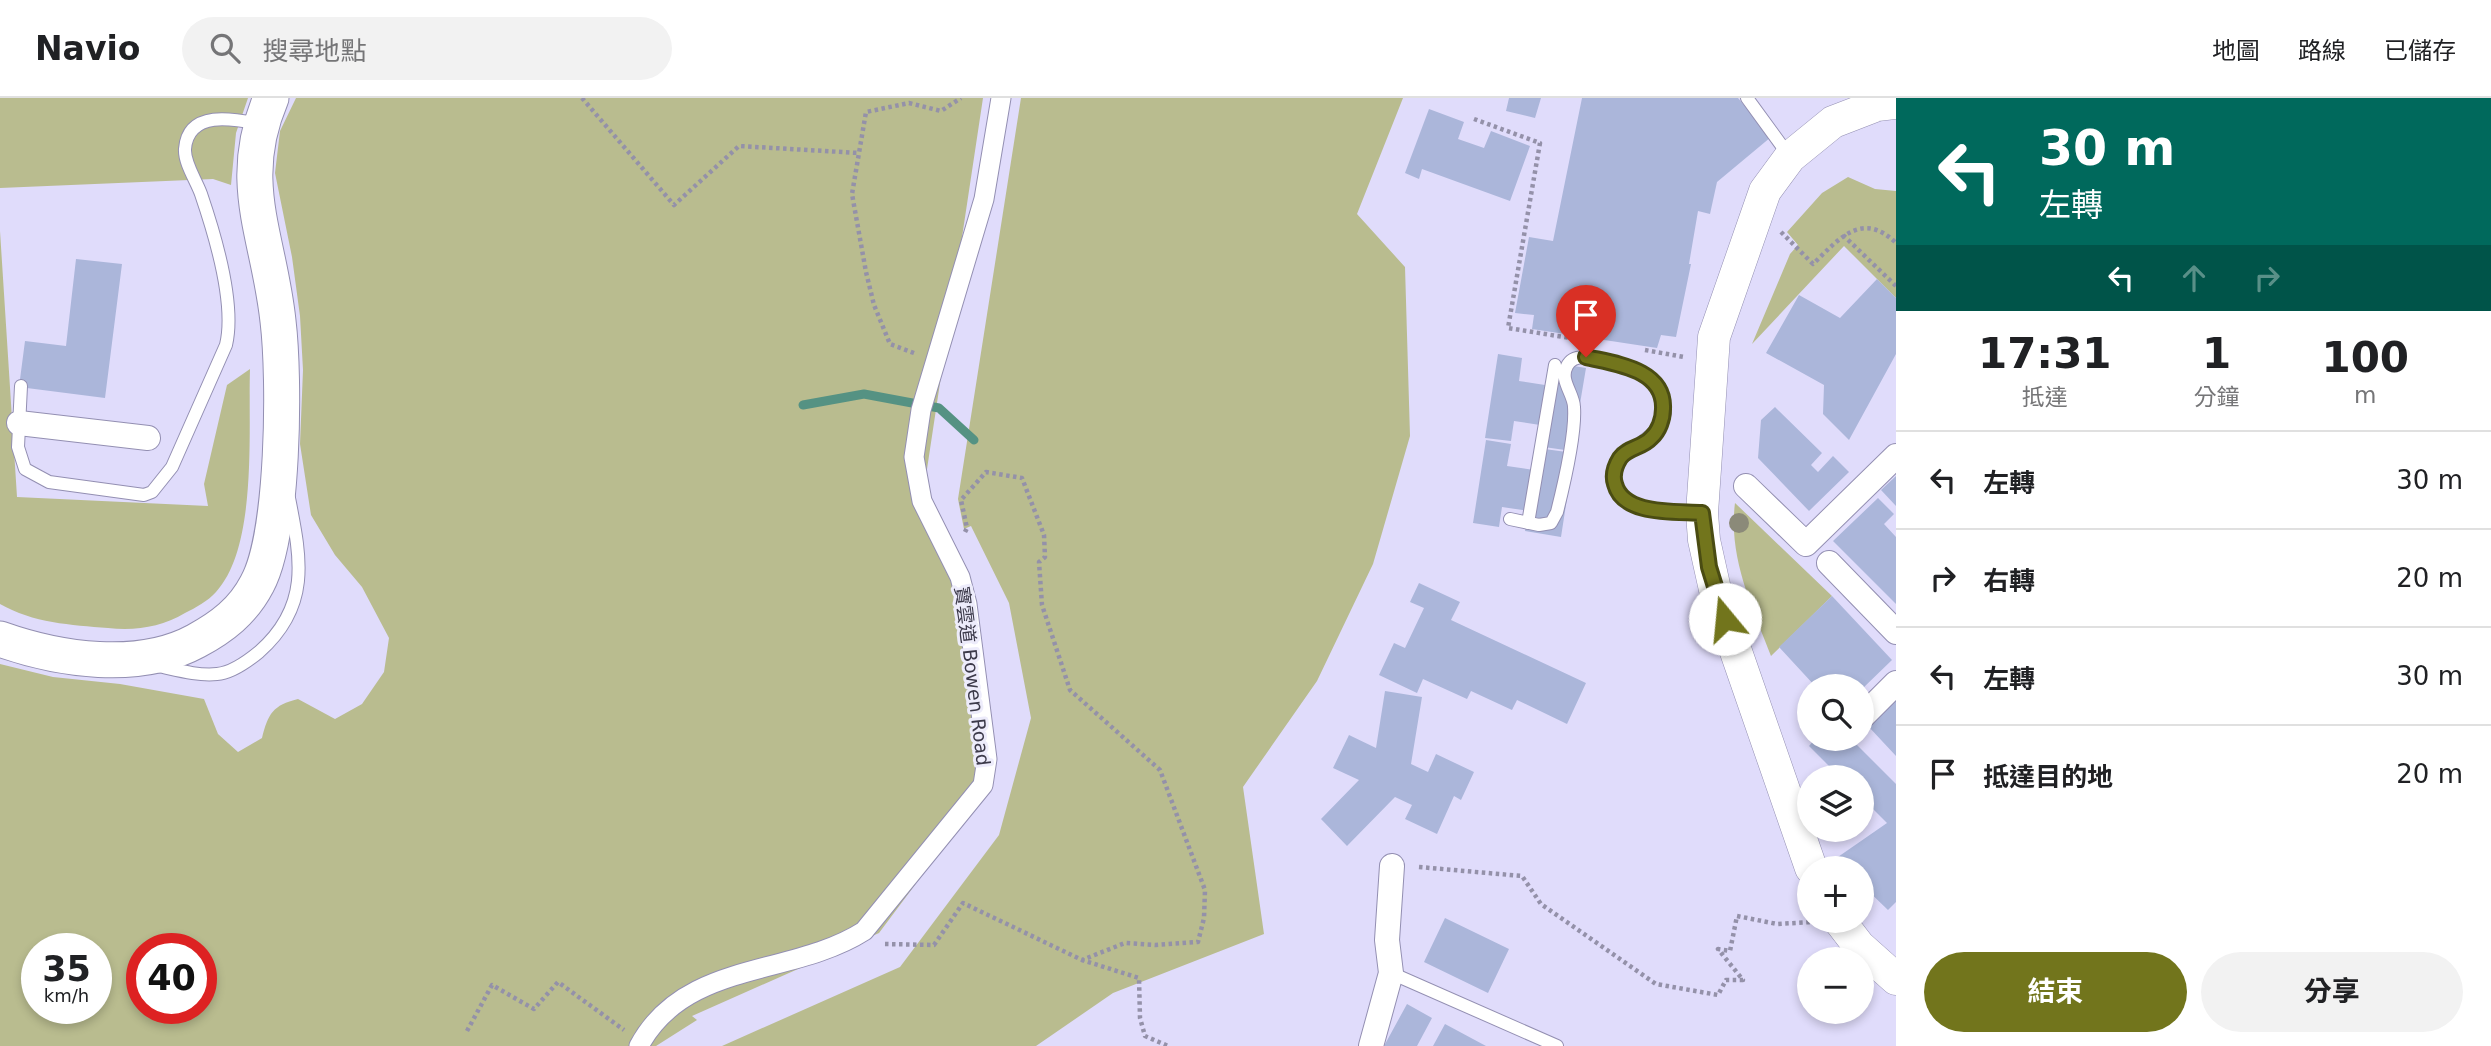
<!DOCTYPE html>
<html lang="zh-TW">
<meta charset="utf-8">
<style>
body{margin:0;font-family:"DejaVu Sans","Noto Sans TC",sans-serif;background:#f2f2f2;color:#202124;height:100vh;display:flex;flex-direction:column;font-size:26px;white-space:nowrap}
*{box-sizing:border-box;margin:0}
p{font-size:23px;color:#757577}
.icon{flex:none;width:38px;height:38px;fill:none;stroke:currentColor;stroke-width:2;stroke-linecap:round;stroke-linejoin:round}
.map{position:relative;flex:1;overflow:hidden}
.panel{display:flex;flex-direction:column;background:#fff;width:595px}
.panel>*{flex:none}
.guide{background:#00695c;color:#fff;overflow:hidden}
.tools{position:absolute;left:1797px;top:576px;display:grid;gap:14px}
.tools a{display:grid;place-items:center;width:77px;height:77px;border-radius:50%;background:#fff;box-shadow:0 4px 10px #0003;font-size:35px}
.speed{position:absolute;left:21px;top:835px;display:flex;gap:14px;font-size:35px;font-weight:700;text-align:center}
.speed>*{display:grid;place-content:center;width:91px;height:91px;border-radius:50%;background:#fff;box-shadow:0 4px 10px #0003;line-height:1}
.speed small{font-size:18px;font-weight:400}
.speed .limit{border:10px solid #d22;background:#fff;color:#111}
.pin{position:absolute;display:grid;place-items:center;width:60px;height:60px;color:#fff;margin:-72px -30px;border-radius:50% 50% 50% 0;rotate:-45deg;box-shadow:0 0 7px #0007}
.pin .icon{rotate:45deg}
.me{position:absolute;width:77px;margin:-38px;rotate:343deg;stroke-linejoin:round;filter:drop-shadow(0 0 5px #0008)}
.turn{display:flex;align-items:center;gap:24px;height:147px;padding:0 28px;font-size:32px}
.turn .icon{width:91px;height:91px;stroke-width:2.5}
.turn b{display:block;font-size:49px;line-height:60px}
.lanes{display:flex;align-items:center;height:66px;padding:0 28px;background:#0003;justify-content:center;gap:35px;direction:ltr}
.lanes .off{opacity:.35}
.eta{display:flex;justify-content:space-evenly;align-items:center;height:119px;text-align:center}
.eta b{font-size:42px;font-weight:700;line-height:49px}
.primary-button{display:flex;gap:14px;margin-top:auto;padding:14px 28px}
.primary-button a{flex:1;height:80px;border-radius:42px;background:#72751c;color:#fff;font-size:28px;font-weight:700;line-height:80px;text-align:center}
.primary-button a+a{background:#f2f2f2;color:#202124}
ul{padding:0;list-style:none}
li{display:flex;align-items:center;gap:21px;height:98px;padding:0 28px;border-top:2px solid #e0e0e0}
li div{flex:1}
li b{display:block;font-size:26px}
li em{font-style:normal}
header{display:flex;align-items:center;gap:42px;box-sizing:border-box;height:98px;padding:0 35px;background:#fff;border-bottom:2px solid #e0e0e0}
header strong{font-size:33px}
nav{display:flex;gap:38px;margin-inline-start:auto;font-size:24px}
.search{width:490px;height:63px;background:#f2f2f2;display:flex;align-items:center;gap:18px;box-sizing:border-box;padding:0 24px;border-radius:38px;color:#757577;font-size:26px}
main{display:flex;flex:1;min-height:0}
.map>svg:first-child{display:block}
.green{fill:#b9bc8f;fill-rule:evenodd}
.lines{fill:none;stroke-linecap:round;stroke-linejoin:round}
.stream{stroke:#559283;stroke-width:9}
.building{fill:#abb6da}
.service-casing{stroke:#938fb2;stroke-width:14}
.pedestrian-casing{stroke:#938fb2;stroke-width:21}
.minor-casing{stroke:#938fb2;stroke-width:26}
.tertiary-casing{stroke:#938fb2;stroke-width:33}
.secondary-casing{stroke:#938fb2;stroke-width:37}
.path{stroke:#9491a9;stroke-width:4.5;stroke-dasharray:3.5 3.5;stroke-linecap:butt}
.service{stroke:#fff;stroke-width:12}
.pedestrian{stroke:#fff;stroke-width:19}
.minor{stroke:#fff;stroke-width:24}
.tertiary{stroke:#fff;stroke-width:32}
.secondary{stroke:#fff;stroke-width:35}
.tree{fill:#8b8a79}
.route-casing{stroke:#4a4c12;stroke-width:18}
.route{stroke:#72751c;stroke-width:12}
.labels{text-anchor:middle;stroke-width:6;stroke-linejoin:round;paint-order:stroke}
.street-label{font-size:19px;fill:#3c3a4a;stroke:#edecfb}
</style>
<header>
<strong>Navio</strong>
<div class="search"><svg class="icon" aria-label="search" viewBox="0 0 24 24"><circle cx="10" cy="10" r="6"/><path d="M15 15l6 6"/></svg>搜尋地點</div>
<nav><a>地圖</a><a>路線</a><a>已儲存</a></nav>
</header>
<main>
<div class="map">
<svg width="1896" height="948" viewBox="0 0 1896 948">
<rect width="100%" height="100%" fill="#e0dcfb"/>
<path class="green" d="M0,0H248L236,35L231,87L213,81L0,90Z
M296,0H983L924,391L974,523L992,621L965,720L879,835L692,918L697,922L656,948H0V566L53,579L120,586L204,601L218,636L238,654L262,640C268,616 273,607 298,601L335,621L362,606L384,574L389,540L362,489L335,457L311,417L300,346L303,272L300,218L292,159L275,75L280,33ZM37,850H96V910H37ZM142,850H201V910H142Z
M1021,0H1403L1357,116L1405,169L1410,338L1373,466L1317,583L1243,689L1264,836L1113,895L1036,948H722L900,869L999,737L1031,620L1009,505L971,428L964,431L958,401Z
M1848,79L1875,91L1896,93V200L1844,148L1752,246L1790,156L1798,147L1787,134L1822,95Z
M0,133L17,399L208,408L204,386L227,287L250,271C248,332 258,448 216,494C208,503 195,510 185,515C161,529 136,533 108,530C71,527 33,525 0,506Z
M1735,405L1832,498L1771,558C1752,508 1728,459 1735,405Z"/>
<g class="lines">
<path class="stream" d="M803,307L864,296L939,310L974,342"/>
</g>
<path class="building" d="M1509,0H1541L1535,20L1506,13Z
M1582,0H1738L1771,39L1717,84L1710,116L1698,113L1689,166H1691L1676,239L1661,237L1657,250L1532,231L1534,217L1515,215L1529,139L1553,143Z
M1429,11L1464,24L1458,41L1484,50L1491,33L1530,48L1510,103L1422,71L1419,81L1405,75Z
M76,161L122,166L105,300L19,289L25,243L66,248Z
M1877,181L1896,200V256L1849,342L1823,316L1824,287L1766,255L1799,197L1840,220Z
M1498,256L1522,260L1519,283L1545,287L1549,264L1586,270L1572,353L1537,348L1540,327L1514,323L1511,343L1485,340Z
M1775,309L1822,355L1811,367L1818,374L1833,358L1849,374L1809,413L1758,360L1761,322Z
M1486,342L1511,346L1507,368L1534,372L1537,350L1574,355L1561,439L1525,433L1529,413L1502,409L1499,429L1473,425Z
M1896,378V408L1881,392Z
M1878,400L1894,416L1884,426L1896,439V506L1833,443Z
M1419,485L1460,504L1451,522L1586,585L1567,626L1517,602L1512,612L1471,593L1467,601L1423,581L1417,595L1379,577L1394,545L1405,550L1424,510L1410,504Z
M1832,498L1892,562L1862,591V588H1815L1779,549Z
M1385,593L1422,599L1411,666L1428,674L1436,656L1474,674L1461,702L1454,698L1437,736L1405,721L1412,707L1395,699L1347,748L1321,721L1359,682L1333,670L1349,637L1376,650Z
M1896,601V658L1868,628Z
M1816,640H1850L1896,686V804L1888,812L1862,787V770H1844L1835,761L1887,725L1862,700V679H1840L1809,648Z
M1445,820L1509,851L1488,895L1424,864Z
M1407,906L1432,920L1417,948H1384Z
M1445,926L1486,948H1433Z"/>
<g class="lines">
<defs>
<path id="service" d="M1747,0L1790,59
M21,288L18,349L25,371L49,384L144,397L152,394L172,369L226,247C236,205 215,137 201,96C196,82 184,65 185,51C188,11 235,21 260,26
M1510,421L1539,427L1551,425L1557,414C1564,386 1576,336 1574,309C1574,296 1559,282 1567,268C1575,251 1603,263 1616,267C1634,272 1651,274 1660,293C1687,348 1594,345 1617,392C1630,417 1677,413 1701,415
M1528,425L1555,267
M158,568C177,572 198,578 217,576C232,575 248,563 259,554C311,508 301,461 289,400
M1391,875L1557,948"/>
<path id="pedestrian" d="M639,948C685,862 792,879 864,833L983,687L987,661L967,506L960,479L922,403L914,359L921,312L984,101L1001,0"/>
<path id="minor" d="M19,325L148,340
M1746,388L1806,446L1896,358
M1829,465L1896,534
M1862,619L1896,585
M1371,948L1391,875L1387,842L1392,768"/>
<path id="tertiary" d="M1811,770L1716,496L1704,442L1702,415L1714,239L1765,93L1790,59L1833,24L1877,7L1896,5
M1839,822L1859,848L1896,881"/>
<path id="secondary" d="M0,541C59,562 139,574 196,543C222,529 243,513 257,486C284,437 285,281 278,223C269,138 235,85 271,0"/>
</defs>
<use href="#service" class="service-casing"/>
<use href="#pedestrian" class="pedestrian-casing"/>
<use href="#minor" class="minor-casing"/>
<use href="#tertiary" class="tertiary-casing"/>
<use href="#secondary" class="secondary-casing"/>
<path class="path" d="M582,0L674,107L739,48L859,55
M1474,21L1540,45L1508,230L1570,240
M1781,134L1813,166C1839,141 1862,112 1896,145
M1843,137L1896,188
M1645,252L1684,259
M914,255L890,246L874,207L866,174L852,96L866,14L909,5L941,13L961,0
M965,434L967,430L961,402L986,374L1022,380L1044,437L1045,459L1039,464L1042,507L1070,592L1160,672L1205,792L1204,820L1198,844L1156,847L1125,845L1082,862
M1419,769L1522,778L1541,806L1656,886L1718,897L1726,882H1743L1718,851L1730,853L1737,818L1777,826L1813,824
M885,846L934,847L963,805L1082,862L1139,880L1140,920L1145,938L1168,948
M467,933L492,887L534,911L558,884L624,932"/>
<use href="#service" class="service"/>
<use href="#pedestrian" class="pedestrian"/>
<use href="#minor" class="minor"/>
<use href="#tertiary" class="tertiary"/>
<use href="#secondary" class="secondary"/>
</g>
<circle class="tree" cx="1739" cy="425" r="10"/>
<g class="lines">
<defs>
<path id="route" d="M1586,259C1616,266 1665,271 1663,311C1663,321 1659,333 1651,340C1642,350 1628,349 1620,360C1615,368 1612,377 1615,386C1623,418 1676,413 1702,415L1709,469L1725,521"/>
</defs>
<use href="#route" class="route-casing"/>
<use href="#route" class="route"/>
</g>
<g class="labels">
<g class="street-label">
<text transform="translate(973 578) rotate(83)" y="7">寶雲道 Bowen Road</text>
</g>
</g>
</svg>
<div class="tools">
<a><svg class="icon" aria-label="search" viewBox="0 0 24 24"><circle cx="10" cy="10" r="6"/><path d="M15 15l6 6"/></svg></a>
<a><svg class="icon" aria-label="layers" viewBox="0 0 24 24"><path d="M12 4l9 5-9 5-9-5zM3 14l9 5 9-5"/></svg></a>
<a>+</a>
<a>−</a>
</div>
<div class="speed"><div>35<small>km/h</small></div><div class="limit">40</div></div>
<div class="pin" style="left:1586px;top:259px;background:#d93025"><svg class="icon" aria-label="arrive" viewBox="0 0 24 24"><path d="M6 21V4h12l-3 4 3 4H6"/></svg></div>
<svg class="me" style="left:1725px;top:521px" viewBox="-20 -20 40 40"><circle r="19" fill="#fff"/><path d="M0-13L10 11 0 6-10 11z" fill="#72751c"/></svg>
</div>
<section class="panel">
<div class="guide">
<div class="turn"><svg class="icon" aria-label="left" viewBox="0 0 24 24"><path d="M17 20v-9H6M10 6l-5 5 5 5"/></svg><div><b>30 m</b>左轉</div></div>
<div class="lanes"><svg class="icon" aria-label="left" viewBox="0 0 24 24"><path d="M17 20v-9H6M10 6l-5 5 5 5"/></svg><svg class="icon off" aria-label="ahead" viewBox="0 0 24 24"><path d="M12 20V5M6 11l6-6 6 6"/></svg><svg class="icon off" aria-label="right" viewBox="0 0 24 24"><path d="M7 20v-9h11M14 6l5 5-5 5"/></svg></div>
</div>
<div class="eta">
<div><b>17:31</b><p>抵達</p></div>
<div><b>1</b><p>分鐘</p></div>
<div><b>100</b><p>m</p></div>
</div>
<ul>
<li><svg class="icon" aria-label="left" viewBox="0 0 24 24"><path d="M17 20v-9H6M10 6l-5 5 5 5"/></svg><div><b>左轉</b></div><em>30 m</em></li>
<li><svg class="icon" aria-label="right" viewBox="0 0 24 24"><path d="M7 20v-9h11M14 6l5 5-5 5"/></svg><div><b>右轉</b></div><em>20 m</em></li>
<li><svg class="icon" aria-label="left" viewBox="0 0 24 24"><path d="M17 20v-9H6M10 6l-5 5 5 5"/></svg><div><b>左轉</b></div><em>30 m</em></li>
<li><svg class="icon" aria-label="arrive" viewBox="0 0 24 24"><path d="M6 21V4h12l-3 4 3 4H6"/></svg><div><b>抵達目的地</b></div><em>20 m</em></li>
</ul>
<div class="primary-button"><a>結束</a><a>分享</a></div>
</section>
</main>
